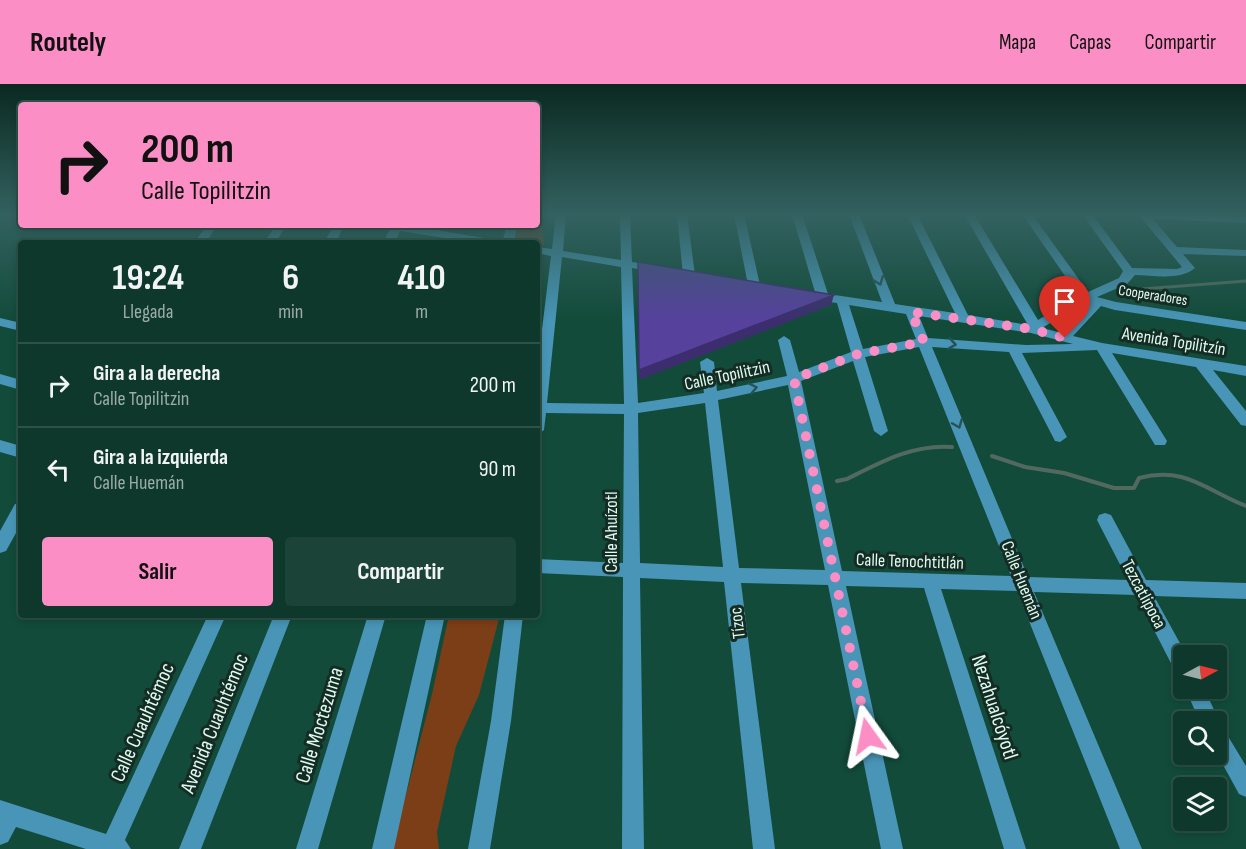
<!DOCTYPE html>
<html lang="es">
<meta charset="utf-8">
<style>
body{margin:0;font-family:"Sofia Sans Condensed",sans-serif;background:#1c4338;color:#f1f3f6;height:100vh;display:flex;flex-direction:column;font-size:22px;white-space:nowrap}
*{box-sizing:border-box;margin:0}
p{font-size:20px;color:#9baca9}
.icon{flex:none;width:33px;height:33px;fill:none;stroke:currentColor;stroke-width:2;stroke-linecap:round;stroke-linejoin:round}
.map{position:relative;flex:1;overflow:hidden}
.details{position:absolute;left:18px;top:156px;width:522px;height:378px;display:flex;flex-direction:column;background:#0e382c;border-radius:6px;box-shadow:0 3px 9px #0003,0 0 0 2px #2e5248}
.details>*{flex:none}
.hud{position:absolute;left:18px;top:18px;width:522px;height:126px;border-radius:6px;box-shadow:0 3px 9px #0003,0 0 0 2px #2e5248;background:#fb8fc5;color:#111;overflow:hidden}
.needle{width:39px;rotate:83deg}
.controls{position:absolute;left:1173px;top:561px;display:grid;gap:12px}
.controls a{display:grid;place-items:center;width:54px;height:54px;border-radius:6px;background:#0e382c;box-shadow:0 3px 9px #0003,0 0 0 2px #2e5248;font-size:30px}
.pin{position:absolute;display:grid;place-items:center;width:51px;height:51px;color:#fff;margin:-62px -26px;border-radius:50% 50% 50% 0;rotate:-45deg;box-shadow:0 0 6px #0007}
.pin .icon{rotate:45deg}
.me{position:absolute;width:66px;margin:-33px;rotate:348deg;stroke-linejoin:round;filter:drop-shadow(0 0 4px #0008)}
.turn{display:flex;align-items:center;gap:21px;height:126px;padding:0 24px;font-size:27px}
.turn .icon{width:78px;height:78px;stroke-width:2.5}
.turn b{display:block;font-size:42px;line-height:51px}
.eta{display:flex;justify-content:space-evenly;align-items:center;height:102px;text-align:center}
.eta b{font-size:36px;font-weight:700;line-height:42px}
.action{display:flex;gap:12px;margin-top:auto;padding:12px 24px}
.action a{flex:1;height:69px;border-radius:6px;background:#fb8fc5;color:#111;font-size:24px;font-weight:700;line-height:69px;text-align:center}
.action a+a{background:#1c4338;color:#f1f3f6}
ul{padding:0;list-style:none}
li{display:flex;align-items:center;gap:18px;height:84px;padding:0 24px;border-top:2px solid #2e5248}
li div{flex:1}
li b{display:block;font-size:22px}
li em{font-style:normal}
header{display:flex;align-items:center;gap:36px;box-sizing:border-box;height:84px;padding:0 30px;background:#fb8fc5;color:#111}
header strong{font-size:28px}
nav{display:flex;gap:33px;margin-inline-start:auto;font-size:21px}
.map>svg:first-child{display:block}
.green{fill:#7c3e16}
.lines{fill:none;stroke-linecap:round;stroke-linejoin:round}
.stream-far1{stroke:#526960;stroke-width:3}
.stream{stroke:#526960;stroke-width:4}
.minor{fill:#4895b7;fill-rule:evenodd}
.shaded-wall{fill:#3c2e6e}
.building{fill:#56419d;stroke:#3c2e6e;stroke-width:1.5}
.oneway{stroke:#275157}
.route{stroke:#fb8fc5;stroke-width:10;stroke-dasharray:0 18}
.labels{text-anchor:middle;stroke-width:6;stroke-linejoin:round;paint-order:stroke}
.far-street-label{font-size:15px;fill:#dffbf0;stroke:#152c24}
.street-label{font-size:18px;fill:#dffbf0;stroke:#152c24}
.near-street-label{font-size:21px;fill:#dffbf0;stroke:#152c24}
</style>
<header>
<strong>Routely</strong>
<nav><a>Mapa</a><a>Capas</a><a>Compartir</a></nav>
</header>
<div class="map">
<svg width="1246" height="765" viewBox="0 0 1246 765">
<rect width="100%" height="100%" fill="#124b3a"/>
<path class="green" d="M537,130H541L544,161L514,156L518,141H537Z
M449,531H500L479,611L456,662L437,748L439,765H392L432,610Z"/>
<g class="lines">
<path class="stream-far1" d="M1142,205L1246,197"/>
<path class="stream" d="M992,372L1025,383L1064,389L1114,404H1134L1139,394C1186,382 1205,406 1246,422
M837,397L847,395C881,378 913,360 952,363"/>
<path class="minor" d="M556,130H566L563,167L621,176L620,130H630L632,178L658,182L664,185L658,188L632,184L638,319L704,309L700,278L707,274L714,278L717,307L787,292L778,256L784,252L790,256L799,288L851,268L837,219L815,216L809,212L815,208L792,130H802L828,210L882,218L849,130H859L895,220L955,229L907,130H917L968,231L1028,241L964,130H974L1038,236L1079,212L1022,130H1032L1088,208L1119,194L1123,187L1082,130H1092L1132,184L1177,185L1182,183L1138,130L1246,133V139L1153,135L1177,163L1246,166V172L1183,170L1195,184C1180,197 1153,191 1135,191L1127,200L1097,213L1116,218L1246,238V246L1115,226L1101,222L1073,252L1102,259L1246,282V292L1213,286L1246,327V342L1241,341L1196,283L1112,269L1167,357L1165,361H1155L1097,266L1022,269L1067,353L1060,358L1055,357L1009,268L932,263L1028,493L1128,496L1097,436L1099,431L1105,429L1111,431L1146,496L1246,499V515L1154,512L1187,572H1184V594L1177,591L1136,511L1034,508L1142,765H1120L1017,507L941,505L1026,765H1004L924,504L846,502L903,765H881L828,501L741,499L775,765H753L724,498L640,494L644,765H622L623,493L537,489V475L623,479L624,330L546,329L544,346L537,351V286L551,172L537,169V163L552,165ZM562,173L621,183L624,320L547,319ZM1087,217L1090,218L1062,249L1042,244ZM849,221L906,230L916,255L863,265ZM919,232L1031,249L1073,260L1026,261L928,254ZM919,263L1011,492L842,487L801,297L853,277L874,347L881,352L888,347L865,273ZM788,301L825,486L739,484L718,316ZM705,319L723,483L640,479L638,329Z
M677,130H687L695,191L689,194L683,191Z
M734,130H744L760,201L758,204L754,205L748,201Z
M207,141H217L206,159H194Z
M276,141H286L276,159H264Z
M334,141H344L336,159H324Z
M381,141H406L496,156L502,159H476L400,147L395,159H383L390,145Z
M507,141H517L514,159H502Z
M0,234L21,239V247L0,242Z
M0,290L21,296V306L0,300Z
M0,356L21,362V374L0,368Z
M21,419V440L6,467L0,469V447L15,420Z
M208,531H226L125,756L131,765H86L16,743L8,758L0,761V716L106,750Z
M274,531H292L201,765H179Z
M368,531H386L318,765H296Z
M427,531H445L394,765H372Z
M505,531H523L511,637L490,765H468L491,637Z
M1185,604H1204L1220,639L1246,682V713L1239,710L1216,668V638H1200Z"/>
</g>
<path class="shaded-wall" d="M834,211L831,221L639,296V286Z"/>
<path class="building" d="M638,178L834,211L639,286Z"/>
<defs><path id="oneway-chevron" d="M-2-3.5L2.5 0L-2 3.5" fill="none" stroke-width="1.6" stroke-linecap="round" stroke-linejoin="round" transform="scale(1.5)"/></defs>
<g class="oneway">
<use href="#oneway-chevron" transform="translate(879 197) rotate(69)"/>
<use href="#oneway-chevron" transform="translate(952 260) rotate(9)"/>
<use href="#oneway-chevron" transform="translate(753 304) rotate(-12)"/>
<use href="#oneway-chevron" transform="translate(958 340) rotate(68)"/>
</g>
<linearGradient id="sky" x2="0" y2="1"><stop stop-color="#0a2920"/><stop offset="0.55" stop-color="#336160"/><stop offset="1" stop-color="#336160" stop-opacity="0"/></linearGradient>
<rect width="1246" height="237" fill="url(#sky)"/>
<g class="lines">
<path class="route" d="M868,652L794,295L858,270L924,258L911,228L1031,245L1065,254"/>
</g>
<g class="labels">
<g class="far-street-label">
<text transform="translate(1153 211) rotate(9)" y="5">Cooperadores</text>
</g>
<g class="street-label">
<text transform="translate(1174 257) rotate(9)" y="6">Avenida Topilitzín</text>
<text transform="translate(727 291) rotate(-12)" y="6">Calle Topilitzin</text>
<text transform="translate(611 448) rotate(-90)" y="6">Calle Ahuízotl</text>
<text transform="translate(910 477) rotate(2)" y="6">Calle Tenochtitlán</text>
<text transform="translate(1022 496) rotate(68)" y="6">Calle Huemán</text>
<text transform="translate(1144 510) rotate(62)" y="6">Tezcatlipoca</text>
<text transform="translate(737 539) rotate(-97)" y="6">Tízoc</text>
</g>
<g class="near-street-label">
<text transform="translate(995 623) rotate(72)" y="7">Nezahualcóyotl</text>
<text transform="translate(142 638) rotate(-66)" y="7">Calle Cuauhtémoc</text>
<text transform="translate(214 639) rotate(-68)" y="7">Avenida Cuauhtémoc</text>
<text transform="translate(319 641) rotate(-73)" y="7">Calle Moctezuma</text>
</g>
</g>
</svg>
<div class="controls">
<a><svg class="needle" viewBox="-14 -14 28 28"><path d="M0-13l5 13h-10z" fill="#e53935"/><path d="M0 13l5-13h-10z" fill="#9baca9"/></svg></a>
<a><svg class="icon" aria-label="search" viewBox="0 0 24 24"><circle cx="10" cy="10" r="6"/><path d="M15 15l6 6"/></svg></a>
<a><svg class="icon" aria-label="layers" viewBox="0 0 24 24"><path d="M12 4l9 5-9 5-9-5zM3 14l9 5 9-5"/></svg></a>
</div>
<div class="pin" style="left:1065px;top:254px;background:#d93025"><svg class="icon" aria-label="arrive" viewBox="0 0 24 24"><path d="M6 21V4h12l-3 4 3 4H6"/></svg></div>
<svg class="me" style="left:868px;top:652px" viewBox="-20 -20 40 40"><path d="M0-17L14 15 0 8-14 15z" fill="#fb8fc5" stroke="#fff" stroke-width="4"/></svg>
<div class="hud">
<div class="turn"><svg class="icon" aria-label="right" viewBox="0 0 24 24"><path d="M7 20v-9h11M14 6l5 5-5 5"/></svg><div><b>200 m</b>Calle Topilitzin</div></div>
</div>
<section class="details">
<div class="eta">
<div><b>19:24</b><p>Llegada</p></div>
<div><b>6</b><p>min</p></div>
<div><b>410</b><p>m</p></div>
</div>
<ul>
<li><svg class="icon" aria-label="right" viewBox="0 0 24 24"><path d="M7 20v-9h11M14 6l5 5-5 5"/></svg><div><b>Gira a la derecha</b><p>Calle Topilitzin</p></div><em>200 m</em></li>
<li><svg class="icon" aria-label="left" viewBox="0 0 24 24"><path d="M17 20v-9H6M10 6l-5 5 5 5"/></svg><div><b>Gira a la izquierda</b><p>Calle Huemán</p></div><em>90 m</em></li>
</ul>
<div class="action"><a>Salir</a><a>Compartir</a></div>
</section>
</div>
